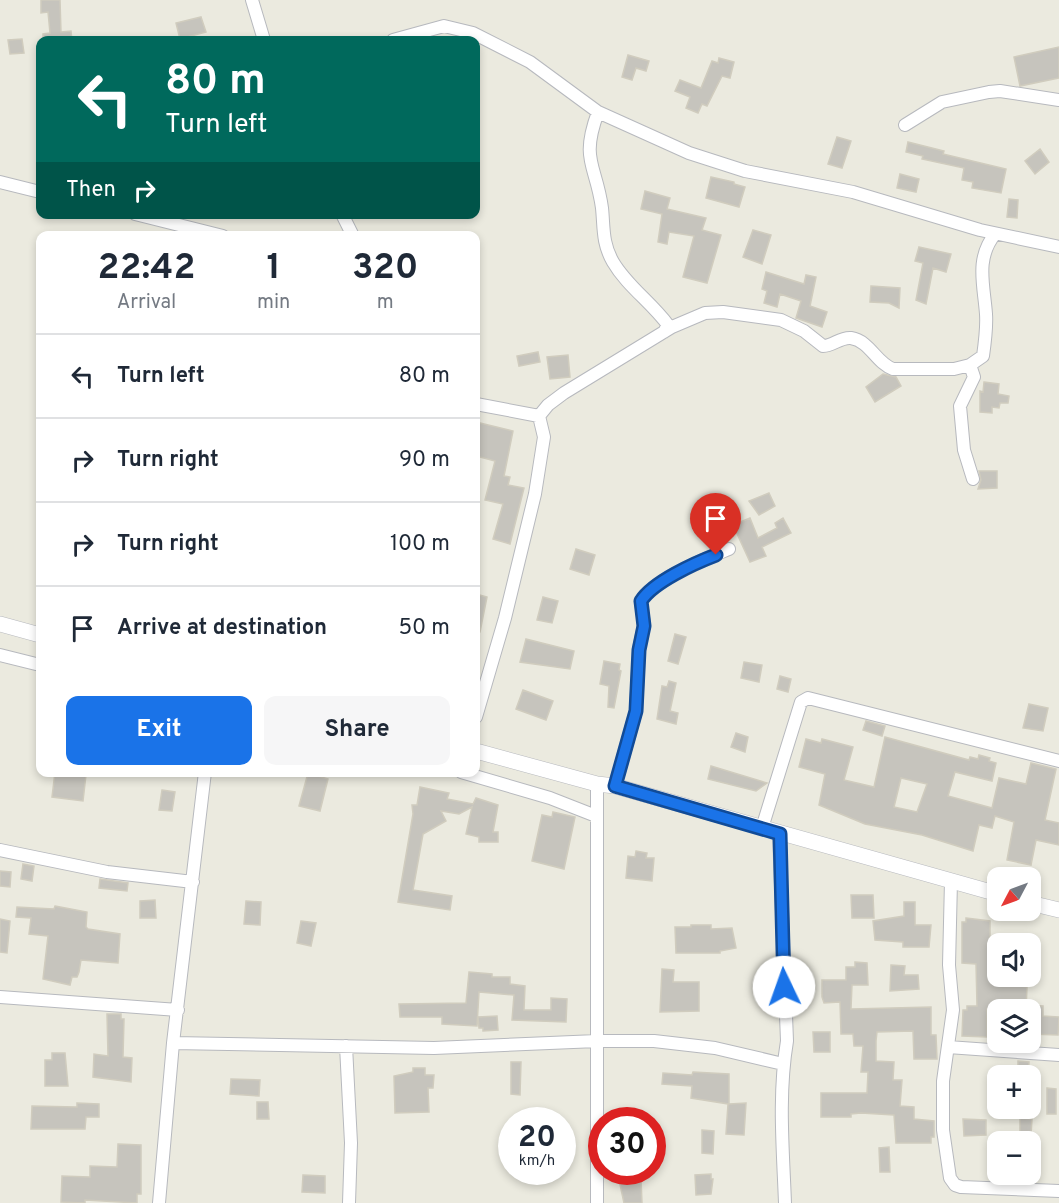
<!DOCTYPE html>
<meta charset="utf-8">
<style>
body{margin:0;font-family:Overpass,sans-serif;background:#f6f6f7;color:#1f2937;height:100vh;display:flex;flex-direction:column;font-size:22px;white-space:nowrap}
*{box-sizing:border-box;margin:0}
p{font-size:20px;color:#747a83}
.icon{flex:none;width:33px;height:33px;fill:none;stroke:currentColor;stroke-width:2;stroke-linecap:round;stroke-linejoin:round}
.map{position:relative;flex:1;overflow:hidden}
.drawer{position:absolute;left:36px;top:231px;width:444px;height:546px;display:flex;flex-direction:column;background:#fff;border-radius:12px;box-shadow:0 3px 9px #0003}
.drawer>*{flex:none}
.banner{position:absolute;left:36px;top:36px;width:444px;height:183px;border-radius:12px;box-shadow:0 3px 9px #0003;background:#00695c;color:#fff;overflow:hidden}
.needle{width:39px;rotate:229deg}
.controls{position:absolute;left:987px;top:867px;display:grid;gap:12px}
.controls a{display:grid;place-items:center;width:54px;height:54px;border-radius:12px;background:#fff;box-shadow:0 3px 9px #0003;font-size:30px}
.speed{position:absolute;left:498px;top:1107px;display:flex;gap:12px;font-size:30px;font-weight:700;text-align:center}
.speed>*{display:grid;place-content:center;width:78px;height:78px;border-radius:50%;background:#fff;box-shadow:0 3px 9px #0003;line-height:1}
.speed small{font-size:15px;font-weight:400}
.speed .limit{border:9px solid #d22;background:#fff;color:#111}
.pin{position:absolute;display:grid;place-items:center;width:51px;height:51px;color:#fff;margin:-62px -26px;border-radius:50% 50% 50% 0;rotate:-45deg;box-shadow:0 0 6px #0007}
.pin .icon{rotate:45deg}
.me{position:absolute;width:66px;margin:-33px;rotate:357deg;stroke-linejoin:round;filter:drop-shadow(0 0 4px #0008)}
.turn{display:flex;align-items:center;gap:21px;height:126px;padding:0 30px;font-size:27px}
.turn .icon{width:78px;height:78px;stroke-width:2.5}
.turn b{display:block;font-size:42px;line-height:51px}
.then{display:flex;align-items:center;height:57px;padding:0 30px;background:#0003;gap:12px;font-size:22px}
.eta{display:flex;justify-content:space-evenly;align-items:center;height:102px;text-align:center}
.eta b{font-size:36px;font-weight:700;line-height:42px}
.primary-button{display:flex;gap:12px;margin-top:auto;padding:12px 30px}
.primary-button a{flex:1;height:69px;border-radius:12px;background:#1a73e8;color:#fff;font-size:24px;font-weight:700;line-height:69px;text-align:center}
.primary-button a+a{background:#f6f6f7;color:#1f2937}
ul{padding:0;list-style:none}
li{display:flex;align-items:center;gap:18px;height:84px;padding:0 30px;border-top:2px solid #e0e1e3}
li div{flex:1}
li b{display:block;font-size:22px}
li em{font-style:normal}
.map>svg:first-child{display:block}
.building{fill:#c6c4bd;stroke:#d0ccbe;stroke-width:1.5;fill-rule:evenodd}
.lines{fill:none;stroke-linecap:round;stroke-linejoin:round}
.minor-casing{stroke:#b7b9be;stroke-width:14}
.tertiary-casing{stroke:#b7b9be;stroke-width:16}
.minor{stroke:#fff;stroke-width:12}
.tertiary{stroke:#fff;stroke-width:15}
.route-casing{stroke:#114b97;stroke-width:15}
.route{stroke:#1a73e8;stroke-width:10}
</style>
<div class="map">
<svg width="1059" height="1203" viewBox="0 0 1059 1203">
<rect width="100%" height="100%" fill="#ebeadf"/>
<path class="building" d="M41,0H60L61,32L71,31L72,40H43V34L50,33L48,12L41,13Z
M201,17L206,32L180,39L176,23Z
M22,39L24,53L10,54L8,40Z
M1059,47V78L1020,86L1014,57Z
M628,55L649,61L646,71L636,68L632,80L622,77Z
M719,58L734,62L730,78L722,76L707,106L702,104L698,113L686,108L690,97L675,91L680,80L701,88L712,61L718,63Z
M837,137L851,141L842,168L828,164Z
M908,142L944,151L943,154L1006,169L1001,193L972,188L973,182L962,180L964,168L922,159L923,156L906,152Z
M1040,149L1049,162L1035,174L1025,161Z
M900,174L919,179L916,192L897,188Z
M711,177L734,182V184L745,187L739,207L706,198Z
M645,191L670,198L667,209L706,218L702,230L721,235L707,283L683,277L694,236L669,232L667,244L658,242L662,214L641,209Z
M1009,199L1018,200L1017,218L1007,217Z
M753,230L771,235L762,264L743,257Z
M919,247L951,254L946,272L933,268L926,304L916,300L923,263L915,261Z
M766,272L804,284L806,275L816,277L810,306L827,312L822,327L796,318L801,301L780,294L777,307L764,303L767,291L762,289Z
M871,286L900,288L899,308L889,303L870,302Z
M538,352L540,362L519,366L517,356Z
M568,355L570,377L550,379L547,357Z
M883,374L896,377L901,386L875,402L866,387Z
M984,382L999,384L998,394L1009,396L1008,403H1000L999,408L992,407V413L980,412V391L983,392Z
M476,422L513,431L504,476L510,477L508,485L524,488L510,544L493,539L503,504L485,500L495,461L476,456Z
M979,471H997V488L978,489L981,480Z
M769,493L775,506L759,515L749,501Z
M750,518L758,538L777,528L775,523L783,518L791,533L762,547L766,556L750,562L733,525Z
M576,549L595,555L589,575L570,569Z
M476,594L487,597L480,632H476Z
M543,597L558,601L552,623L537,620Z
M675,634L686,637L678,664L668,661Z
M526,639L574,651L570,669L520,662Z
M604,661L620,664L619,670L621,671L614,708L608,707L609,686L600,684Z
M744,662L762,665L759,682L741,678Z
M780,676L791,679L788,692L777,689Z
M669,681L676,683L670,711L678,713L676,724L657,719L662,686L667,687Z
M523,690L553,701L546,720L516,709Z
M1029,704L1048,708L1043,731L1023,728Z
M866,721L885,726L882,736L863,730Z
M736,733L748,737L745,752L731,747Z
M885,737L969,760L970,757L978,759L979,755L990,758L989,761L996,763L992,781L955,772L948,796L992,808L999,778L1026,784L1031,763L1056,769L1045,820L1059,823V845L1036,840L1031,865L1007,860L1014,822L995,816L992,828L979,825L973,851L922,835L865,824L819,805L825,774L799,767L806,739L821,743L822,739L853,747L844,780L874,787ZM901,778L927,784L917,812L894,807Z
M711,766L767,783L756,791L708,779Z
M55,772L86,775L83,801L52,797Z
M308,773L328,779L320,811L299,806Z
M420,787L449,793L447,799L473,804L476,798L498,805L493,832H498V842H479V837L466,834L472,807L459,814L441,811L446,821L423,834L413,890L452,896L450,910L398,902L413,814L412,805H417Z
M162,790L175,792L172,811L159,810Z
M553,812L575,817L564,869L532,861L542,815L552,817Z
M636,851L647,853L646,858H654L652,881L626,878L628,856L635,857Z
M23,864L34,866L32,881L21,879Z
M0,871L11,872L10,887L0,886Z
M100,879L128,883L127,891L99,888Z
M851,895H873L874,918H852Z
M155,900L156,918H140V901Z
M246,901L261,902L260,925L244,924Z
M904,902H915V925H931L929,947H903V942L875,940L873,921L904,916Z
M55,906L87,912L86,927L88,929L120,934L118,963L81,960L79,972L77,977H72L70,985L43,979L48,936L29,934L31,918L16,917L17,907L54,909Z
M966,918L990,921V955H998V983L1027,987L1026,1010L987,1009V1037L962,1036L963,1010H967V1006H977L976,964L962,963V922H966Z
M0,919L10,921L7,953L0,952Z
M301,921L316,923L311,946L297,943Z
M691,925H711V929L732,928L736,948L720,951V953H676L675,927H691Z
M855,962L867,963L868,985H852L851,1009L931,1007V1035H936L937,1059H914L913,1031L877,1032L876,1041V1061L894,1062L893,1080H902L900,1106L914,1107V1119L934,1121V1137H931V1143H896L894,1115L861,1113L851,1114V1117H821V1093H867L868,1072H861L863,1046H854L853,1034H841L840,1002L824,1003L822,997V980H846V967H855Z
M891,965L905,966L904,975H918L919,989L890,991Z
M662,969L674,970L673,982H699V1011L660,1012Z
M469,972L492,974V977H510V984L525,986L524,1010H551V998L567,999L566,1022L512,1020L514,995L479,992L477,1026L442,1024V1017H400L399,1004L466,1003Z
M1030,1005L1043,1006V1016L1059,1017L1058,1035L1030,1034Z
M107,1014H121V1019H124L123,1057L132,1058L131,1082L93,1077L94,1054L108,1056Z
M497,1016L498,1030L483,1031V1028H479L478,1017Z
M813,1032H830V1052H814Z
M52,1053H65L68,1086H45V1060H52Z
M1018,1061L1029,1062L1028,1076H1018Z
M511,1062H521L520,1095L511,1094Z
M413,1068H425V1075H434L433,1088H428L429,1112L395,1113L394,1076L413,1072Z
M693,1072L729,1074V1104L746,1103L744,1135L726,1134L728,1104L691,1098L692,1086L662,1084L663,1073L692,1075Z
M231,1079L260,1080L259,1096L230,1094Z
M1047,1088L1056,1089V1114H1047Z
M257,1102H268L269,1119H257Z
M77,1103L99,1104V1117H86L85,1129H31L32,1106L77,1107Z
M1020,1118L1032,1119L1031,1135L1020,1134Z
M963,1119L986,1120V1135L964,1136Z
M702,1130L714,1131L713,1154L702,1153Z
M118,1144L141,1145V1194H137V1203L85,1200V1203L61,1202L62,1176L90,1177V1166L117,1167Z
M889,1147L890,1172H880L879,1148Z
M711,1174V1179H713L711,1194L696,1195L695,1175Z
M303,1175L325,1176V1193L302,1192Z
M641,1179L642,1203H624L619,1180Z"/>
<g class="lines">
<defs>
<path id="minor" d="M252,0L264,40
M393,40L444,26L473,33L530,62L598,112L689,153L745,171L853,192L980,230L1059,247
M598,112C580,161 596,164 602,208C604,227 602,243 613,262C627,286 651,302 668,325L664,332
M905,125L942,102L989,92L1000,91L1059,100
M0,182L40,192
M135,214L223,236
M342,214L353,236
M476,404L539,416
M973,479L964,450L960,406L974,377L970,365L983,356C985,342 987,328 986,314C984,285 975,259 995,234
M0,655L40,665
M476,717L505,618L535,494L544,437L539,416L548,405L564,393L672,327L705,313L723,312L781,320L804,331L823,346C833,346 840,337 851,338C870,341 876,363 893,369H954L970,365
M461,772L550,798L596,816
M615,786L636,711L639,649L644,625L641,601C655,578 705,559 729,549
M762,828L801,702L808,698L1059,761
M779,834L787,1041C778,1095 783,1149 785,1203
M0,850L107,872L193,882
M951,881L949,965L953,1010L943,1081V1130L950,1178L955,1185L961,1187L1059,1191
M0,997L178,1010
M173,1043L434,1048L597,1041H654L715,1048L783,1064
M346,1046L351,1143L349,1203
M948,1047L1059,1055
M159,1203L173,1043L205,772
M597,1203V784"/>
<path id="tertiary" d="M0,624L40,635
M476,751L597,784L615,786L998,894
M1030,903L1059,910"/>
</defs>
<use href="#minor" class="minor-casing"/>
<use href="#tertiary" class="tertiary-casing"/>
<use href="#minor" class="minor"/>
<use href="#tertiary" class="tertiary"/>
</g>
<g class="lines">
<defs>
<path id="route" d="M716,555C695,563 653,582 641,601L644,626L639,650L636,711L615,786L780,834L784,987"/>
</defs>
<use href="#route" class="route-casing"/>
<use href="#route" class="route"/>
</g>
</svg>
<div class="controls">
<a><svg class="needle" viewBox="-14 -14 28 28"><path d="M0-13l5 13h-10z" fill="#e53935"/><path d="M0 13l5-13h-10z" fill="#747a83"/></svg></a>
<a><svg class="icon" aria-label="sound" viewBox="0 0 24 24"><path d="M4 9h4l5-4v14l-5-4H4zM17 9q2 3 0 6"/></svg></a>
<a><svg class="icon" aria-label="layers" viewBox="0 0 24 24"><path d="M12 4l9 5-9 5-9-5zM3 14l9 5 9-5"/></svg></a>
<a>+</a>
<a>−</a>
</div>
<div class="speed"><div>20<small>km/h</small></div><div class="limit">30</div></div>
<div class="pin" style="left:716px;top:555px;background:#d93025"><svg class="icon" aria-label="arrive" viewBox="0 0 24 24"><path d="M6 21V4h12l-3 4 3 4H6"/></svg></div>
<svg class="me" style="left:784px;top:987px" viewBox="-20 -20 40 40"><circle r="19" fill="#fff"/><path d="M0-13L10 11 0 6-10 11z" fill="#1a73e8"/></svg>
<div class="banner">
<div class="turn"><svg class="icon" aria-label="left" viewBox="0 0 24 24"><path d="M17 20v-9H6M10 6l-5 5 5 5"/></svg><div><b>80 m</b>Turn left</div></div>
<div class="then">Then<svg class="icon" aria-label="right" viewBox="0 0 24 24"><path d="M7 20v-9h11M14 6l5 5-5 5"/></svg></div>
</div>
<section class="drawer">
<div class="eta">
<div><b>22:42</b><p>Arrival</p></div>
<div><b>1</b><p>min</p></div>
<div><b>320</b><p>m</p></div>
</div>
<ul>
<li><svg class="icon" aria-label="left" viewBox="0 0 24 24"><path d="M17 20v-9H6M10 6l-5 5 5 5"/></svg><div><b>Turn left</b></div><em>80 m</em></li>
<li><svg class="icon" aria-label="right" viewBox="0 0 24 24"><path d="M7 20v-9h11M14 6l5 5-5 5"/></svg><div><b>Turn right</b></div><em>90 m</em></li>
<li><svg class="icon" aria-label="right" viewBox="0 0 24 24"><path d="M7 20v-9h11M14 6l5 5-5 5"/></svg><div><b>Turn right</b></div><em>100 m</em></li>
<li><svg class="icon" aria-label="arrive" viewBox="0 0 24 24"><path d="M6 21V4h12l-3 4 3 4H6"/></svg><div><b>Arrive at destination</b></div><em>50 m</em></li>
</ul>
<div class="primary-button"><a>Exit</a><a>Share</a></div>
</section>
</div>
